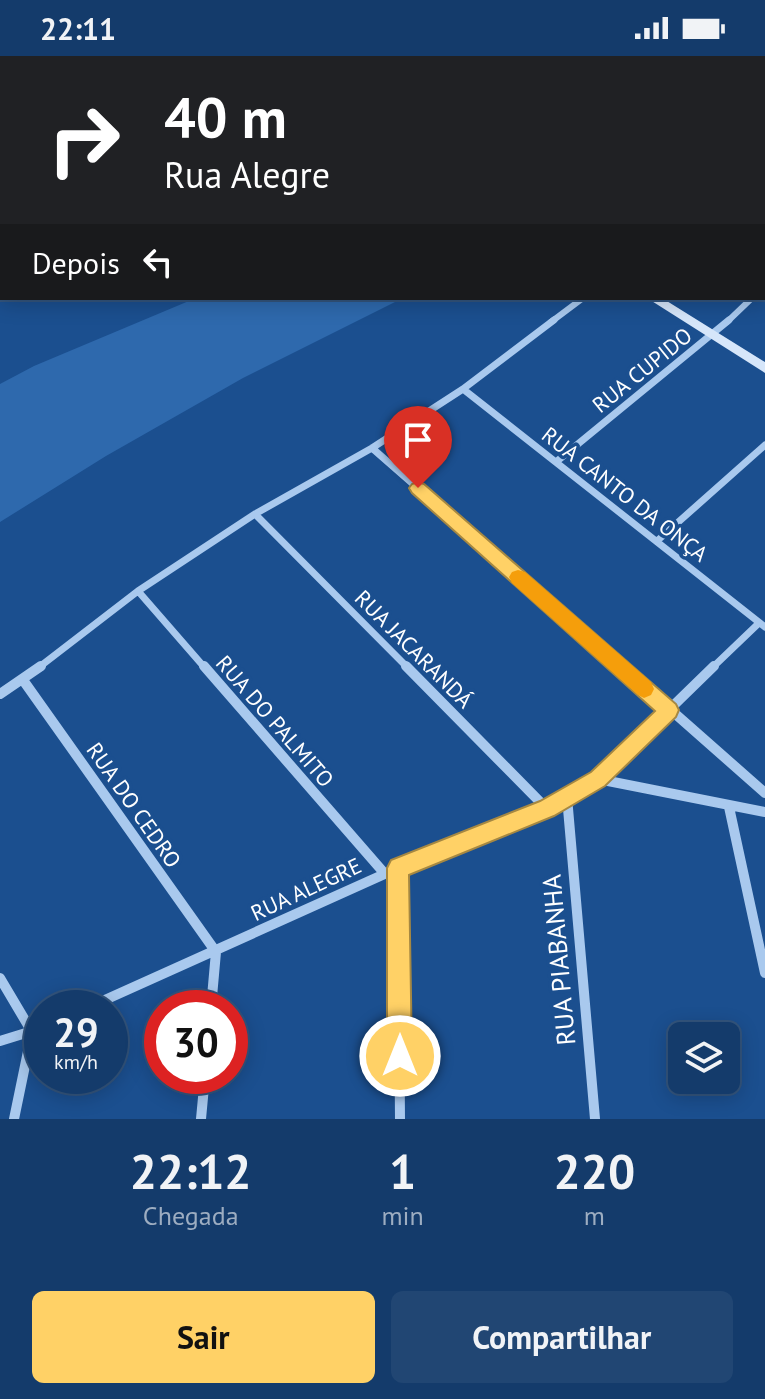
<!DOCTYPE html>
<html lang="pt">
<meta charset="utf-8">
<style>
body{margin:0;font-family:"PT Sans",sans-serif;background:#214673;color:#f1f3f6;height:100vh;display:flex;flex-direction:column;font-size:30px;white-space:nowrap}
*{box-sizing:border-box;margin:0}
p{font-size:26px;color:#9dadc1}
.icon{flex:none;width:44px;height:44px;fill:none;stroke:currentColor;stroke-width:2;stroke-linecap:round;stroke-linejoin:round}
.map{position:relative;height:1063px;overflow:hidden}
.sheet{display:flex;flex-direction:column;background:#143b6b;flex:1}
.sheet>*{flex:none}
.guide{position:absolute;left:0px;top:0px;width:766px;height:244px;box-shadow:0 4px 20px #0003,0 0 0 2px #33557e;background:#202124;color:#fff;overflow:hidden}
.controls{position:absolute;left:668px;top:966px;display:grid;gap:16px}
.controls a{display:grid;place-items:center;width:72px;height:72px;border-radius:12px;background:#143b6b;box-shadow:0 4px 20px #0003,0 0 0 2px #33557e;font-size:40px}
.speed{position:absolute;left:24px;top:934px;display:flex;gap:16px;font-size:40px;font-weight:700;text-align:center}
.speed>*{display:grid;place-content:center;width:104px;height:104px;border-radius:50%;background:#143b6b;box-shadow:0 4px 20px #0003,0 0 0 2px #33557e;line-height:1}
.speed small{font-size:20px;font-weight:400}
.speed .limit{border:12px solid #d22;background:#fff;color:#111}
.pin{position:absolute;display:grid;place-items:center;width:68px;height:68px;color:#fff;margin:-82px -34px;border-radius:50% 50% 50% 0;rotate:-45deg;box-shadow:0 0 8px #0007}
.pin .icon{rotate:45deg}
.me{position:absolute;width:88px;margin:-44px;rotate:0deg;stroke-linejoin:round;filter:drop-shadow(0 0 6px #0008)}
.turn{display:flex;align-items:center;gap:28px;height:168px;padding:0 32px;font-size:36px}
.turn .icon{width:104px;height:104px;stroke-width:2.5}
.turn b{display:block;font-size:56px;line-height:68px}
.then{display:flex;align-items:center;height:76px;padding:0 32px;background:#0003;gap:16px;font-size:30px}
.eta{display:flex;justify-content:space-evenly;align-items:center;height:136px;text-align:center}
.eta b{font-size:48px;font-weight:700;line-height:56px}
.primary-button{display:flex;gap:16px;margin-top:auto;padding:16px 32px}
.primary-button a{flex:1;height:92px;border-radius:12px;background:#ffd166;color:#111;font-size:32px;font-weight:700;line-height:92px;text-align:center}
.primary-button a+a{background:#214673;color:#f1f3f6}
.status{display:flex;justify-content:space-between;align-items:center;height:56px;padding:0 40px;background:#143b6b;direction:ltr}
.status svg{height:22px;fill:currentColor}
.map>svg:first-child{display:block}
.green{fill:#2e69ad}
.lines{fill:none;stroke-linecap:round;stroke-linejoin:round}
.minor-far2{stroke:#a9c9ee;stroke-width:6}
.minor-far1{stroke:#a9c9ee;stroke-width:7}
.minor{stroke:#a9c9ee;stroke-width:10}
.secondary{fill:#d6e6fa;fill-rule:evenodd}
.route{fill:#ffd166;stroke:#a68842;stroke-width:2}
.slow{fill:#f59e0b}
.labels{text-anchor:middle;stroke-width:7;stroke-linejoin:round;paint-order:stroke}
.street-label{font-size:22px;fill:#fff;stroke:#1b4f8f}
.near-street-label{font-size:26px;fill:#fff;stroke:#1b4f8f}
</style>
<div class="status"><b>22:11</b><svg viewBox="0 0 49 12"><path d="M0 12V9h3v3zM5 12V6h3v6zM10 12V3h3v9zM15 12V0h3v12zM26 1h20v11H26zM47 4h2v5h-2z"/></svg></div>
<div class="map">
<svg width="765" height="1063" viewBox="0 0 765 1063">
<rect width="100%" height="100%" fill="#1b4f8f"/>
<path class="green" d="M196,242H403L243,322L106,400L0,466V328L34,310Z"/>
<g class="lines">
<path class="minor-far2" d="M143,0L146,2
M191,2L196,0
M360,2L365,0
M551,266L583,242
M727,266L752,242"/>
<path class="minor-far1" d="M463,333L765,571
M372,392L623,612
M556,406L729,264
M255,458L408,612
M657,485L765,389
M138,535L205,612
M38,612L138,535L255,458L372,392L463,333L554,264
M712,612L759,567"/>
<path class="minor" d="M204,610L385,818
M406,610L547,753
M621,610L765,737
M23,624L216,896L211,952
M0,638L41,610
M598,723L765,756
M567,741L595,1063
M729,751L765,917
M398,812L400,1063
M0,922L32,976
M87,952L398,812L547,753L598,723L714,610
M0,985L42,972
M14,1063L32,976
M201,1063L205,1020"/>
<path class="secondary" d="M304,0H316L317,2H305Z
M647,242H662L765,306V317Z"/>
</g>
<path class="route" d="M418,426L424,428L676,648L679,654L676,661L605,730L554,760L409,819L412,1000L408,1009L400,1012L391,1009L387,1000V812L391,804L540,745L591,716L655,655L412,437L409,432L412,428Z"/>
<path class="slow" d="M518,514L525,516L651,626L654,633L651,639L644,642L638,639L512,527L509,521L512,516Z"/>
<g class="labels">
<g class="street-label">
<text transform="translate(642 314) rotate(-39)" y="8">RUA CUPIDO</text>
<text transform="translate(625 438) rotate(38)" y="8">RUA CANTO DA ONÇA</text>
<text transform="translate(414 593) rotate(45)" y="8">RUA JACARANDÁ</text>
<text transform="translate(275 665) rotate(49)" y="8">RUA DO PALMITO</text>
<text transform="translate(134 749) rotate(55)" y="8">RUA DO CEDRO</text>
<text transform="translate(306 833) rotate(-25)" y="8">RUA ALEGRE</text>
</g>
<g class="near-street-label">
<text transform="translate(559 904) rotate(-95)" y="9">RUA PIABANHA</text>
</g>
</g>
</svg>
<div class="controls">
<a><svg class="icon" aria-label="layers" viewBox="0 0 24 24"><path d="M12 4l9 5-9 5-9-5zM3 14l9 5 9-5"/></svg></a>
</div>
<div class="speed"><div>29<small>km/h</small></div><div class="limit">30</div></div>
<div class="pin" style="left:418px;top:432px;background:#d93025"><svg class="icon" aria-label="arrive" viewBox="0 0 24 24"><path d="M6 21V4h12l-3 4 3 4H6"/></svg></div>
<svg class="me" style="left:400px;top:1000px" viewBox="-20 -20 40 40"><circle r="17" fill="#ffd166" stroke="#fff" stroke-width="3"/><path d="M0-11L8 9 0 5-8 9z" fill="#fff"/></svg>
<div class="guide">
<div class="turn"><svg class="icon" aria-label="right" viewBox="0 0 24 24"><path d="M7 20v-9h11M14 6l5 5-5 5"/></svg><div><b>40 m</b>Rua Alegre</div></div>
<div class="then">Depois<svg class="icon" aria-label="left" viewBox="0 0 24 24"><path d="M17 20v-9H6M10 6l-5 5 5 5"/></svg></div>
</div>
</div>
<section class="sheet">
<div class="eta">
<div><b>22:12</b><p>Chegada</p></div>
<div><b>1</b><p>min</p></div>
<div><b>220</b><p>m</p></div>
</div>
<div class="primary-button"><a>Sair</a><a>Compartilhar</a></div>
</section>
